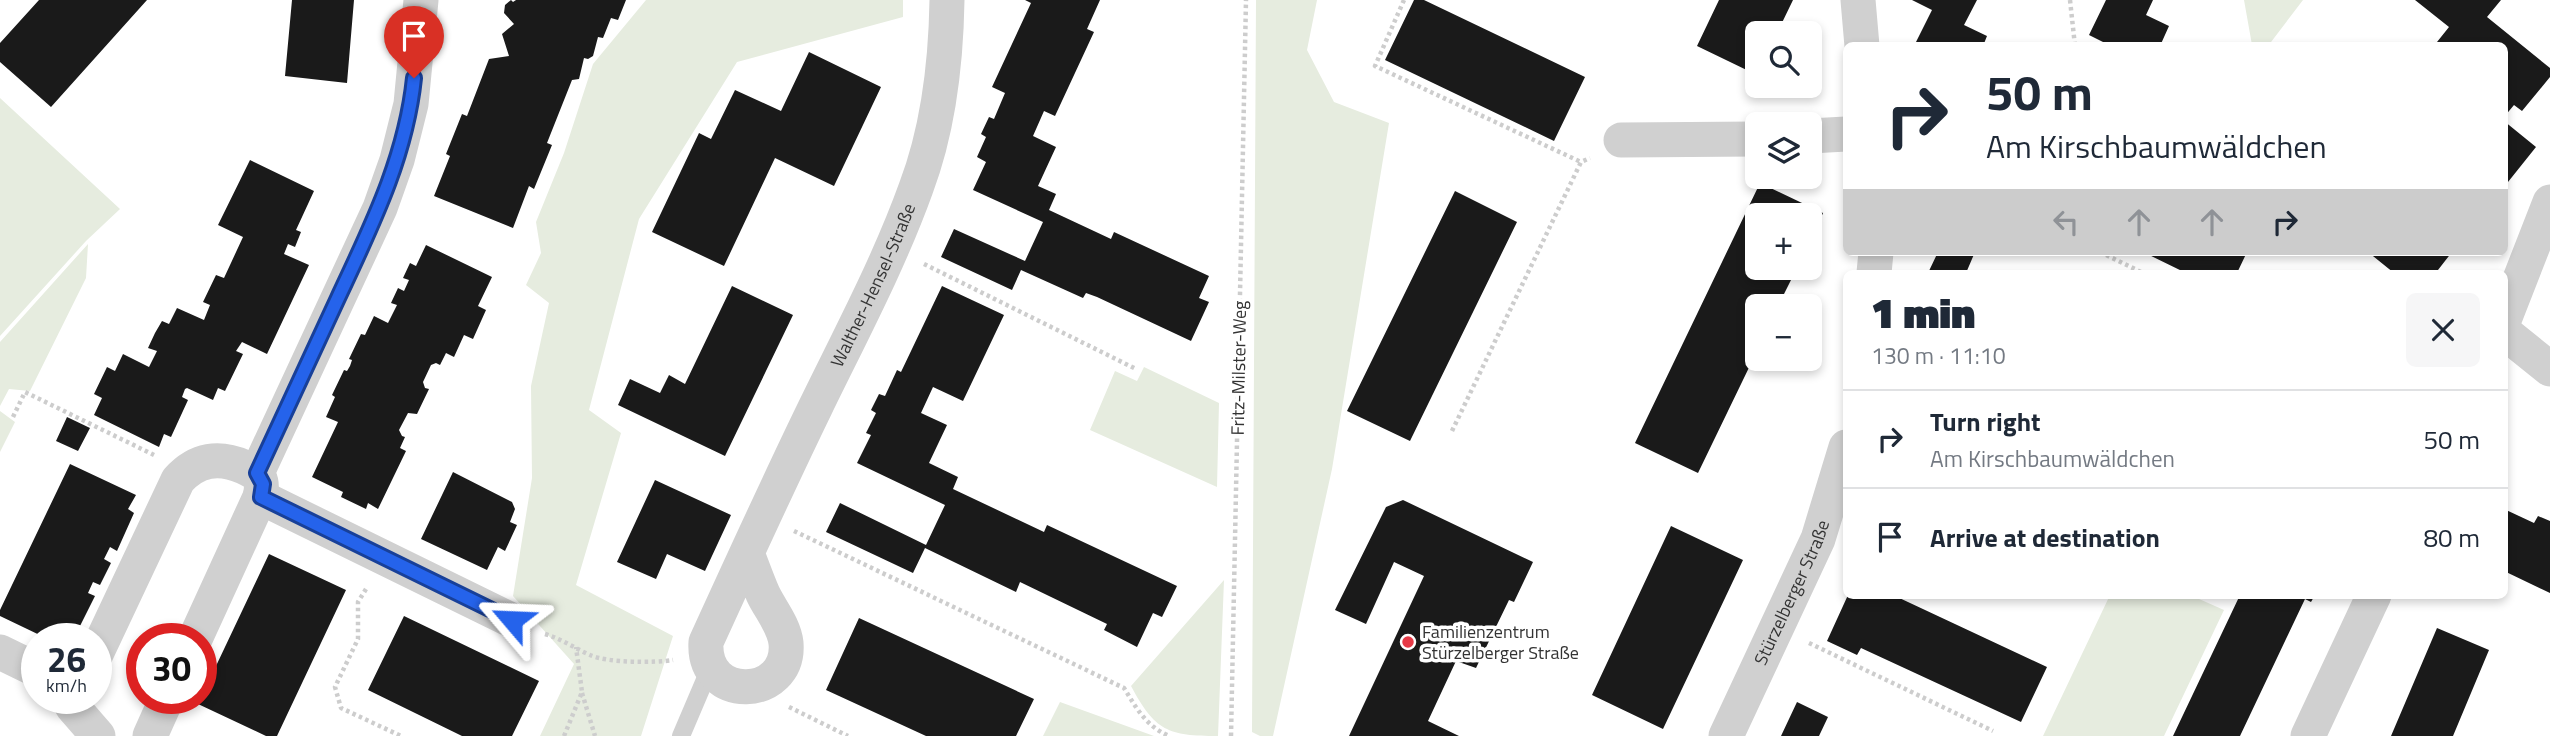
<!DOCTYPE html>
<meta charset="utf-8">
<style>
body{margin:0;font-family:"Titillium Web",sans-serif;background:#f6f6f7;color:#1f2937;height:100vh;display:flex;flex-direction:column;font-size:26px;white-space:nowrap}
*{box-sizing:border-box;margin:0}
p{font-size:23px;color:#747a83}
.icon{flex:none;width:38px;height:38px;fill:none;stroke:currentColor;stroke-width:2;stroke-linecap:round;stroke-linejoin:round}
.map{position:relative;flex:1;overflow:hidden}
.details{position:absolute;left:1843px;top:270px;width:665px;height:329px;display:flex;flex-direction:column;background:#fff;border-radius:10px;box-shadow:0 4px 10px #0003}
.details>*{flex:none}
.top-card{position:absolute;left:1843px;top:42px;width:665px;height:214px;border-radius:10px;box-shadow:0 4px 10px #0003;background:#fff;color:#1f2937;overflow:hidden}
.buttons{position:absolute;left:1745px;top:21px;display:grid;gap:14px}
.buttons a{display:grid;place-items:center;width:77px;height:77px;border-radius:10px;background:#fff;box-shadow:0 4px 10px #0003;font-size:35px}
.speed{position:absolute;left:21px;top:623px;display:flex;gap:14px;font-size:35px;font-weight:700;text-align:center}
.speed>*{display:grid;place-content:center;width:91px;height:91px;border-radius:50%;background:#fff;box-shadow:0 4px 10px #0003;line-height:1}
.speed small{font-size:18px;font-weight:400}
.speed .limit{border:10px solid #d22;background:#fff;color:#111}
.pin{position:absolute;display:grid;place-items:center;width:60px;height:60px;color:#fff;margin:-72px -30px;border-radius:50% 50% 50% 0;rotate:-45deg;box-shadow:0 0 7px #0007}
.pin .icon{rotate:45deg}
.me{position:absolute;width:77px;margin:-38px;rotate:296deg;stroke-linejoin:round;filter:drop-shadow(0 0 5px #0008)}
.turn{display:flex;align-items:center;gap:24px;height:147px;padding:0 28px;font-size:32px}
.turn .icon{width:91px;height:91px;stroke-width:2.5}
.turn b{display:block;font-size:49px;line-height:60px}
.lanes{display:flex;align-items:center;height:66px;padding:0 28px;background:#0003;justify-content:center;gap:35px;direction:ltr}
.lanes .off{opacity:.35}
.round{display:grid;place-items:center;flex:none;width:74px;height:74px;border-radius:10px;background:#f6f6f7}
.summary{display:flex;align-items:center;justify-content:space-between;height:119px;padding:0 28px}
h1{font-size:42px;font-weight:800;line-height:52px}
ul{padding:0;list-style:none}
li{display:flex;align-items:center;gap:21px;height:98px;padding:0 28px;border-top:2px solid #e0e1e3}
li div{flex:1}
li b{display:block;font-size:26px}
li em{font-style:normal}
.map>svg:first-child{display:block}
.green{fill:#e6ecdf}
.building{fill:#1a1a1a}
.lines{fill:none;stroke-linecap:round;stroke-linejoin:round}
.path{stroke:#cdcdcd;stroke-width:4.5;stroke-dasharray:3.5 3.5;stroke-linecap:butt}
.service{stroke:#d0d0d0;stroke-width:18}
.minor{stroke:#d0d0d0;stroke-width:35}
.route-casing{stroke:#184099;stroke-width:18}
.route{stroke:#2563eb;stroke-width:12}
.poi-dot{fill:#e63946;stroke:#fff;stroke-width:2.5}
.labels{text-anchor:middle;stroke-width:7;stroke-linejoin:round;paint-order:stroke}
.street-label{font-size:18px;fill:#333;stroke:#fff}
.poi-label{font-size:18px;fill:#333;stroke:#fff;text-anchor:start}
</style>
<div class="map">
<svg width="2550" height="736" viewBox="0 0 2550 736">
<rect width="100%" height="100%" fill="#fff"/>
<path class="green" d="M646,0H903V17L737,62L639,219L589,410L621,433L576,585L673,636L641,736H540L574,664L513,596L532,478L531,386L549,303L526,285L541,253L536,222L564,153L593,64Z
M1256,0H1317L1307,50L1334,102L1389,123L1332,469L1273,736H1260L1252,732Z
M2244,0H2303L2268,46L2252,45Z
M0,98L120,209L86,241L0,336Z
M88,244L86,278L30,391L9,389L0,406V342Z
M1144,367L1219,403L1217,487L1090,430L1115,371L1137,381Z
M0,411L15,422L0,452Z
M1224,580L1218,736C1168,736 1155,731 1131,686Z
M2110,595H2190L2224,610L2164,736H2043Z
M1060,702L1154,736H1043Z"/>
<path class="building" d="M39,0H147L51,107L0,62V43Z
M292,0H354L347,83L285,76Z
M511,0L513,2L516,0H626L618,20L611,18L603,38L598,37L593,56L588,59L584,58L579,79L572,80L547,143L552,145L534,189L529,186L513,228L434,196L450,156L446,154L462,114L467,116L489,59L509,56L502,34L514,24L504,13L505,5Z
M1025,0H1100L1087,29L1094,32L1055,116L1044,111L1033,136L1056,147L1038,186L1056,194L1049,210L1111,239L1114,232L1209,276L1199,298L1209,302L1191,341L1097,297L1086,293L1083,298L1021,270L1012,290L941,257L954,229L1025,261L1043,222L973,190L986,162L977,157L986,137L981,134L989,117L994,119L1005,93L992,87L1031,3Z
M1414,0H1424L1585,77L1554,141L1385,60Z
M1719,0H1793L1777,33H1757V75L1697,46Z
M1912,0H1977L1964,25L1987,36L1983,46H1914L1932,10Z
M2106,0H2153L2146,15L2169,26L2160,46H2111L2089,35Z
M2415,0H2501L2487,17L2550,68V77L2522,111L2514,105L2504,117V46H2441L2437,42L2449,27Z
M809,52L881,87L834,186L775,158L724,266L652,232L699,133L711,139L735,90L781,111Z
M2504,121L2536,147L2504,187Z
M250,160L314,191L296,230L301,232L295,247L288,244L284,254L309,265L267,354L242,342L236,351L243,354L225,391L218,388L213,400L187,388L185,389L182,397L188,400L171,437L164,434L159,447L94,415L102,398L94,394L107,367L115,371L123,354L149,367L157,351L148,348L155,333L162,321L169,324L177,308L204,320L210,305L203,302L216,275L224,278L243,237L218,225Z
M1760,183L1823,213L1810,242V215H1757V268H1797L1778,306H1757V351L1698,473L1635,443Z
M1455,191L1517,222L1410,441L1347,411Z
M426,245L492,277L478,306L486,310L473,339L464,335L454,357L446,353L440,365L436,363L431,365L423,382L425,388L429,389L417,414L408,413L399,430L402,436L405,437L400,448L406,451L378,509L368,503L366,509L341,497L343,492L312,477L338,422L326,417L335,397L332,395L344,370L347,371L350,366L352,360L349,359L361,334L365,335L374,316L388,323L397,305L391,303L398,288L404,291L409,280L403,278L410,263L416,266Z
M1938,252H1975L1966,273H1928Z
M2143,252H2247L2237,273H2186Z
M2368,252H2452L2438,270L2442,273H2394Z
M732,286L793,315L725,456L618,405L630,379L660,393L669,375L685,384Z
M942,286L1004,315L963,401L933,387L921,413L947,425L929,463L958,477L953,489L1044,532L1047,525L1177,586L1162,617L1153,613L1137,647L1104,630L1107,624L1020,582L1016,592L925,548L913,573L826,532L840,503L926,545L945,505L857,463L871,435L866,433L876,413L871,410L879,394L885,396L897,370L901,372Z
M67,417L90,428L78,451L56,441Z
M70,464L136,495L128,509L134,513L117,551L110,547L104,559L111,563L100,585L93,582L88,593L95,596L76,634L70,631L66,639H48L0,616V610Z
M453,472L512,502L515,509L510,522L517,525L505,551L498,547L487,570L421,539Z
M655,480L731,515L705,571L667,554L656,579L617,562Z
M1403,500L1533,562L1514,602L1509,600L1476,668L1456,661L1428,721L1459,736H1349L1424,576L1394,562L1366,624L1335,610L1386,507Z
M2504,509L2534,523L2538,516L2550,521V593L2504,571Z
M1671,526L1743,560L1663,729L1592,695Z
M269,554L346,590L277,736H266L198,704Z
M1848,595H1893L2047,667L2021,722L1861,648L1857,655L1827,641Z
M2240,595H2315L2311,602L2305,599L2240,736H2173Z
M404,616L539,681L512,736H462L368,690Z
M859,618L1034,699L1016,736H926L826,690Z
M2437,628L2489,650L2453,736H2391Z
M1797,702L1828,717L1819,736H1781Z"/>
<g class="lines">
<path class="path" d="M1404,0L1375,66L1581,162
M2070,0L2075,46
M2100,252L2143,273
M924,264L1136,369
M13,417L25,392L154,455
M1452,431L1581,162L1590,158
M794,531L1124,688C1137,709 1146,726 1169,736
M366,589L358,602V639L335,687L341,708L401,736
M545,634C562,639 574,648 590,655C607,663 655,663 673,660
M1809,643L1993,731
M582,693L595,736
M789,707L848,736
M564,736L582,692L576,647
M1231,736L1246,0"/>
<path class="service" d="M681,736L710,668"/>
<g class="minor">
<path d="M1858,0L1862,46"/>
<path d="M1810,136L1846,134"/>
<path d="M1621,140L1757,139"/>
<path d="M1874,273L1876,252"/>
<path d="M2504,320L2550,202"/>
<path d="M2504,332L2550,369"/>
<path d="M257,473L380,208L397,160L411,104L421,0"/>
<path d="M260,497L511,620"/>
<path id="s1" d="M747,553C752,566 757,580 763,594C770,609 784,625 786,643C791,699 702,704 706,642C742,563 778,484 816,406C851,334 889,263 916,188C938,130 946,62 947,0"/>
<path d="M0,652L37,670"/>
<path d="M96,654L178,480C197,459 219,456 244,467C260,474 264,480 260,497L195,639"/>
<path d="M76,698L72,706L98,736"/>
<path d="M150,736L167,698"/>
<path id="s2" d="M1726,736L1818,539L1846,447"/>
<path d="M2308,736L2374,595"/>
</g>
</g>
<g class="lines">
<defs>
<path id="route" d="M414,78C406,157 371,227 338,298C311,357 284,415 257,473L263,484L261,497L512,620"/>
</defs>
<use href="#route" class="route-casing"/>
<use href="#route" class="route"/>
</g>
<circle class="poi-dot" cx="1408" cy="642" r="7"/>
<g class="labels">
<g class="street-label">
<text dy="6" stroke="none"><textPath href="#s1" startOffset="628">Walther-Hensel-Straße</textPath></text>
<text transform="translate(1239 368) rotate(-89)" y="6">Fritz-Milster-Weg</text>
<text dy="6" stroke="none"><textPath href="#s2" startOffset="158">Stürzelberger Straße</textPath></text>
</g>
<g class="poi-label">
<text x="1422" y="638">Familienzentrum<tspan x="1422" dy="21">Stürzelberger Straße</tspan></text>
</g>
</g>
</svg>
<div class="buttons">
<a><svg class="icon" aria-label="search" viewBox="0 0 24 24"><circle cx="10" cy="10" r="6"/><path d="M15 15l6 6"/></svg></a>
<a><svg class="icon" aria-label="layers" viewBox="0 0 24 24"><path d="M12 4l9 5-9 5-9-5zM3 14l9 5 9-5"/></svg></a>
<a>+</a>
<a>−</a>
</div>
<div class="speed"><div>26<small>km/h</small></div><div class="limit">30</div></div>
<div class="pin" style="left:414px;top:78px;background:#d93025"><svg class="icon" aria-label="arrive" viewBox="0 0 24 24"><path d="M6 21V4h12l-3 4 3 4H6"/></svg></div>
<svg class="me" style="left:512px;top:620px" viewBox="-20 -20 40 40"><path d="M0-17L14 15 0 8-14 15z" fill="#2563eb" stroke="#fff" stroke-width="4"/></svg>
<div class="top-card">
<div class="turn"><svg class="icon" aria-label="right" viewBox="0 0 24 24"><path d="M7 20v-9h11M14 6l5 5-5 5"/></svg><div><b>50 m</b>Am Kirschbaumwäldchen</div></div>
<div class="lanes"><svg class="icon off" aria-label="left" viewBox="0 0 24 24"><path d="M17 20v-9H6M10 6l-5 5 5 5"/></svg><svg class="icon off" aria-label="ahead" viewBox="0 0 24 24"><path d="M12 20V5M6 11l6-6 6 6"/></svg><svg class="icon off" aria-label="ahead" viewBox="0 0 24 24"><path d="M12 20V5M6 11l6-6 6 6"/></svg><svg class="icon" aria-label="right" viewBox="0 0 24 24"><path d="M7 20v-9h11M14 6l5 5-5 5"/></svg></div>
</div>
<section class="details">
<div class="summary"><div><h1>1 min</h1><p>130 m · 11:10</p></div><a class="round"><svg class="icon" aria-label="close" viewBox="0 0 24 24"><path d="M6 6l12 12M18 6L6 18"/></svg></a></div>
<ul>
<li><svg class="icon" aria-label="right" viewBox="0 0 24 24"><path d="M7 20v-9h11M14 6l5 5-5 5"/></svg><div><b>Turn right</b><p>Am Kirschbaumwäldchen</p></div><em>50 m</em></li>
<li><svg class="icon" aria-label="arrive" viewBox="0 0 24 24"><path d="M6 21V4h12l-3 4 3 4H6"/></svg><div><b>Arrive at destination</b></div><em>80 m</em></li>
</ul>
</section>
</div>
